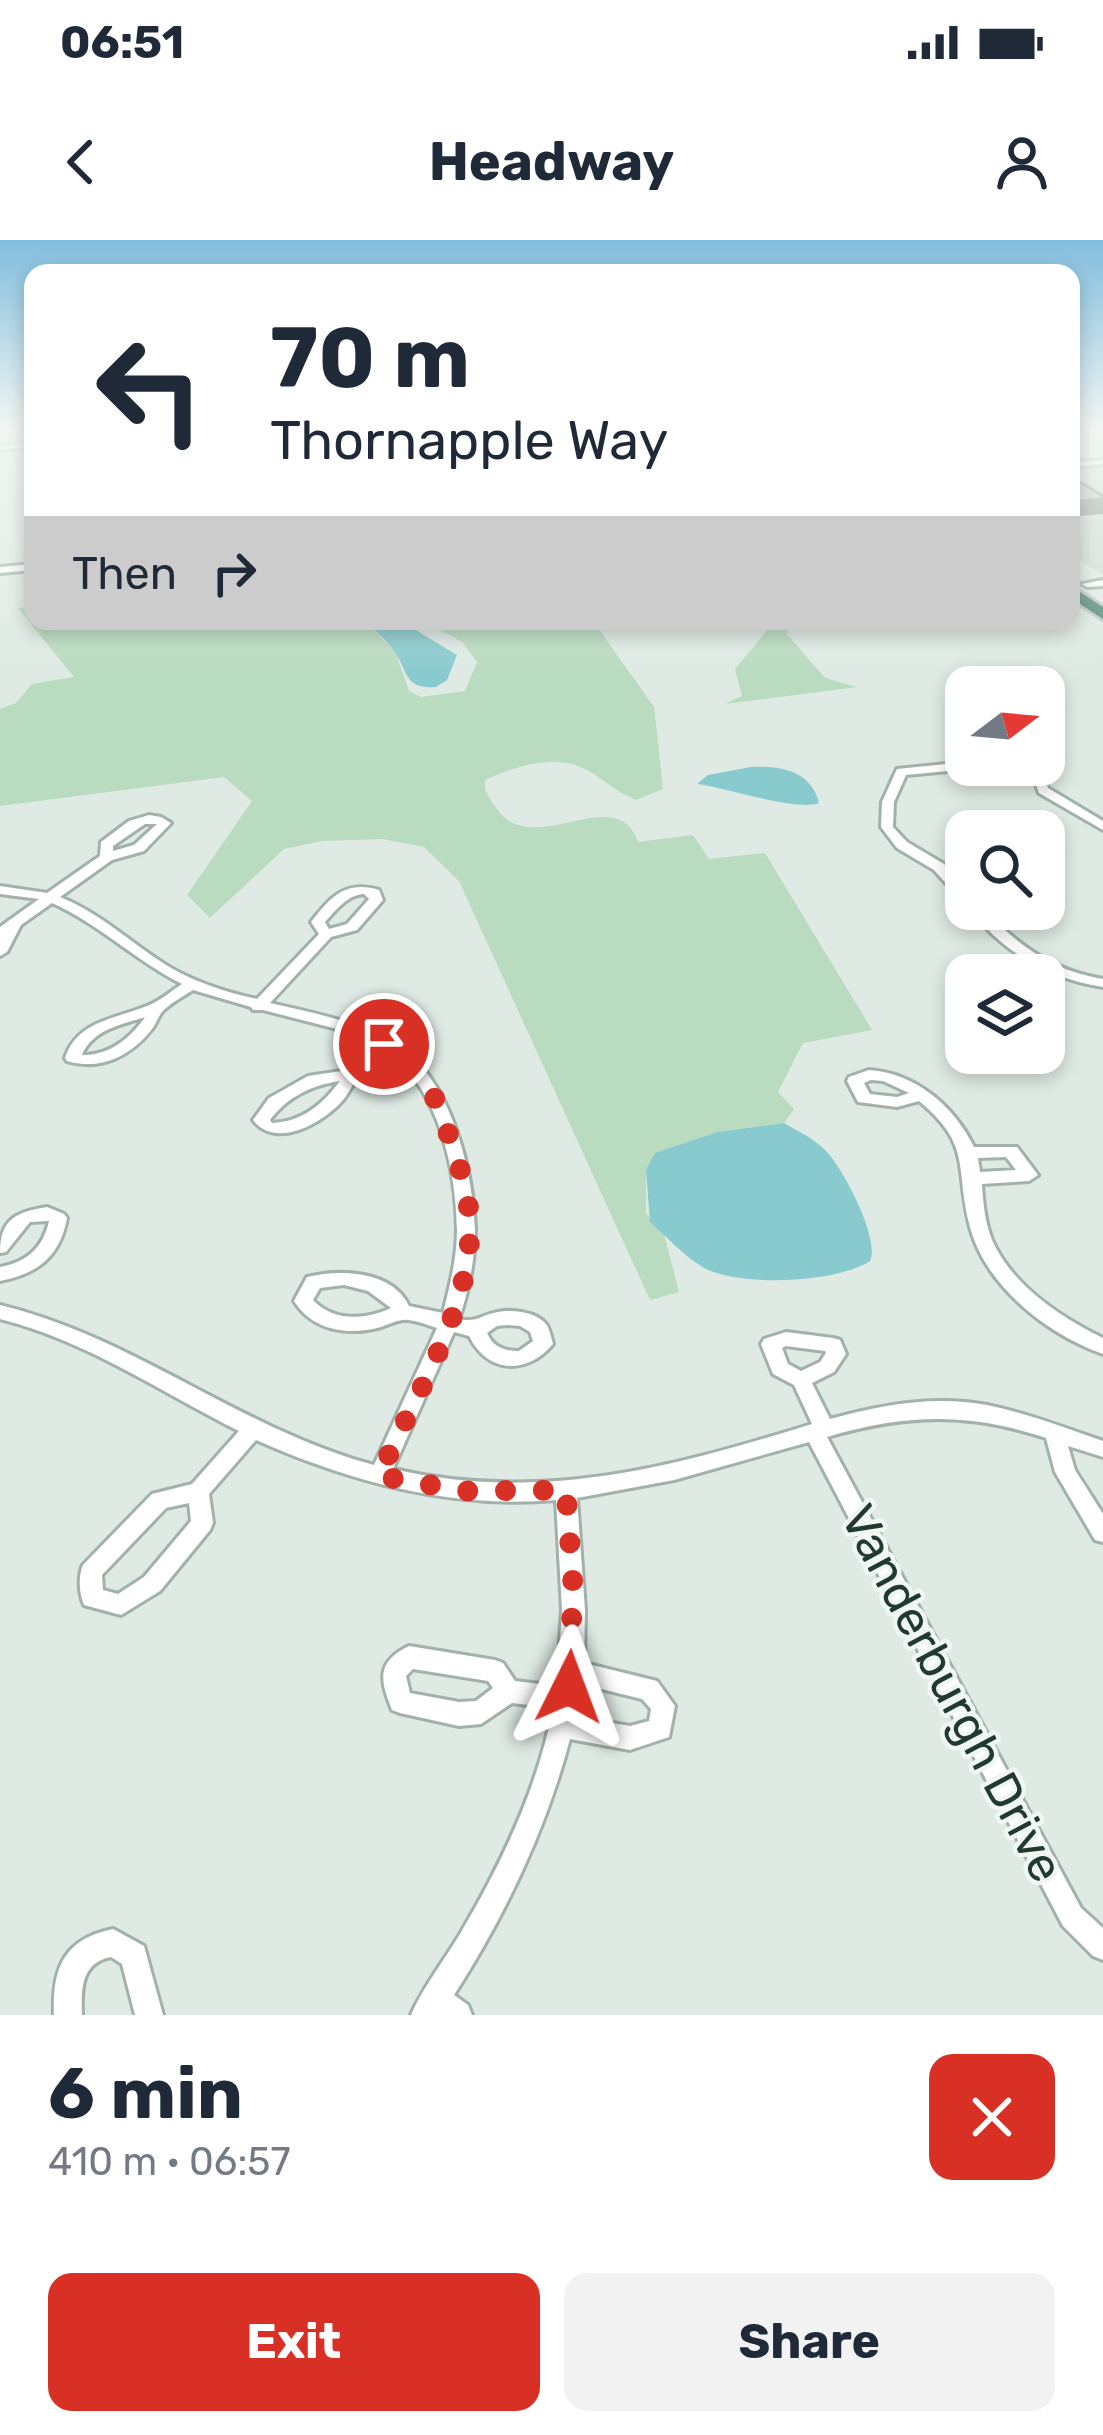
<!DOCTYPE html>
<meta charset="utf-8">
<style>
body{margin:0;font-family:Rubik,sans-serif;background:#f2f2f3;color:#1f2937;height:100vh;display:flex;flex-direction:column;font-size:45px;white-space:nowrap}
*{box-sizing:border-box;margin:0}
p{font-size:39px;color:#747a83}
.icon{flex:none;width:66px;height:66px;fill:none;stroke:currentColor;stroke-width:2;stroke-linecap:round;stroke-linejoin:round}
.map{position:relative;height:1775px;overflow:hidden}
.sheet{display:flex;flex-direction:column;background:#fff;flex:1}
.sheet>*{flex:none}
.guide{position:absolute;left:24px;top:24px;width:1056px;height:366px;border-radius:24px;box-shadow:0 6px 18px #0003;background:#fff;color:#1f2937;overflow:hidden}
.needle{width:78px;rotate:74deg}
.controls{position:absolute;left:945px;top:426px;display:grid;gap:24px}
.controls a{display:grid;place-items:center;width:120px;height:120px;border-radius:24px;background:#fff;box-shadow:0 6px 18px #0003;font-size:60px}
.pin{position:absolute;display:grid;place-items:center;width:102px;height:102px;color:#fff;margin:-51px;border:6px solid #fff;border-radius:50%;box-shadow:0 3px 12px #0007}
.me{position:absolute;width:132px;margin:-66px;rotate:3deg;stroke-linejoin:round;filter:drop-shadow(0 0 9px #0008)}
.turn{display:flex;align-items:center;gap:42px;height:252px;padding:0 48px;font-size:54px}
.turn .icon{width:156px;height:156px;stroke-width:2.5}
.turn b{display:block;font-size:84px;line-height:102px}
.then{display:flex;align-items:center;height:114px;padding:0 48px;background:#0003;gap:24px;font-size:45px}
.round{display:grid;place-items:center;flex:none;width:126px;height:126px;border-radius:24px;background:#f2f2f3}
.overview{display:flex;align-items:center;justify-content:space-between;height:204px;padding:0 48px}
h1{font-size:72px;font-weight:700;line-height:90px}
.primary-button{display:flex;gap:24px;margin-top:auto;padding:24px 48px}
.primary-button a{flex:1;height:138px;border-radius:24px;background:#d93025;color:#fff;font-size:48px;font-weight:700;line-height:138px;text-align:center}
.primary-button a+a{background:#f2f2f3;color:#1f2937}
.status{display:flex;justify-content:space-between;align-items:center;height:84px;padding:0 60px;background:#fff;direction:ltr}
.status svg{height:33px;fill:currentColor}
header{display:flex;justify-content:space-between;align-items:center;height:156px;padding:0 48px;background:#fff;font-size:54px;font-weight:700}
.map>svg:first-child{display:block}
.built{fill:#cedad3}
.green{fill:#b9dbbf}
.water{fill:#88cace}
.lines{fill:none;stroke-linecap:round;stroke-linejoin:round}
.minor-casing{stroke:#a2b2ab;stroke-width:6}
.trunk-casing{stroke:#bcc4c1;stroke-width:6}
.minor{fill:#fff;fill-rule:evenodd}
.trunk{fill:#4a8270;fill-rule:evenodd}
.wall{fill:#9ca9a3}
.shaded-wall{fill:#7f8a84}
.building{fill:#b5c5bd;stroke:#7f8a84;stroke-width:3}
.route{stroke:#d93025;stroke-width:21;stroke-dasharray:0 37.8}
.labels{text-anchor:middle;stroke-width:9;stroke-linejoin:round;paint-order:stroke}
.near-street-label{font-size:48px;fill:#213a31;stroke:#f0f7f3}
</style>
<div class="status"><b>06:51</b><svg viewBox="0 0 49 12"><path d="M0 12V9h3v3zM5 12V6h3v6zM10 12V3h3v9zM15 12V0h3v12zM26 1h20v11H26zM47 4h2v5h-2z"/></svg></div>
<header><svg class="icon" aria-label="back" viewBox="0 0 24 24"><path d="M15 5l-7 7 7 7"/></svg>Headway<svg class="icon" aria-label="person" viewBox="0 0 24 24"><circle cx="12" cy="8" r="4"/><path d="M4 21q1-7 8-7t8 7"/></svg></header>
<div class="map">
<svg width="1103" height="1775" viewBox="0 0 1103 1775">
<rect width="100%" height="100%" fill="#dfeae4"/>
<path class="built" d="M1103,224V335L1071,314V228Z"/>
<path class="green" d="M33,366V381H269L284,390L364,381L395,411L409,451L421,457L465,451L477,422L462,402L424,381H593L654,467L663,549L636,560C617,553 605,540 587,530C555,513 516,526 485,540C484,552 488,556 495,566C530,624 616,538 638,602L693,595L709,619L765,613L872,790L803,803L778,852L794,869L784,883L718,892L646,930V973L664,994L679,1052L650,1060L459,641L424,607L383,599L322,601L284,609L210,678L187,655L252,561L224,537L0,566V469L16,463L32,444L74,437L18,368Z
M775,381H792L786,393L825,438L857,447L725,464L742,456L735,429Z"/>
<path class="water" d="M364,381H401L457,415L447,440L436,447C404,449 409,433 394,411C387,400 374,390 364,381Z
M751,527C780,525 812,531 819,563C796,572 725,547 697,544L708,535Z
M784,883C798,891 813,898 825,910C842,926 881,1000 870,1021C837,1043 735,1048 701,1026C683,1015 666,996 650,982L646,930L655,913L718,892Z"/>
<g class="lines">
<defs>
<path id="minor" d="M33,203V207L0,210V206Z
M1103,220V224L1071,227V223Z
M33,324V330L0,333V327Z
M1103,340V346L1087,347L1082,344Z
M966,522V525H975L969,529L906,535L894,562L893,587L907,602L944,624L966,649V661L961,660L934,630L897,608L881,587L882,562L897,529Z
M1023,525L1040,527L1048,548L1103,581V590L1039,553L1031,532Z
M149,575L161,577L171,583L144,611L112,620L60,657C100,673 130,702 166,725C194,742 225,752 257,759L319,694L311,682C331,657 345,640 379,650L383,660L357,690L331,697L270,763C314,773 362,782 400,807C451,841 473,931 475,989C475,1019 469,1050 459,1079C476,1083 481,1075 498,1072C512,1069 537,1072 546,1084C549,1087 552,1100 553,1104C527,1135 488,1134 469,1096L454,1092L393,1229C541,1263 670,1228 812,1184L794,1145L773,1134L761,1104L764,1099L786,1092L833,1098L840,1100L846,1114L834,1132L812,1143L830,1179C880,1165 934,1155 987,1165C1026,1173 1065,1188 1103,1201V1217L1068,1206L1075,1230L1103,1274V1302L1095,1300L1055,1232L1046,1198C967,1172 906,1174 827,1197L1081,1668L1103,1688V1720L1093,1716L1063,1686L809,1202L674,1240L577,1258L585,1370L584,1423L657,1441L675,1466L669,1497L630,1510L570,1499C546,1589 505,1676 454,1755L468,1765L472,1775H411C423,1747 444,1721 460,1694C501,1625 538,1548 553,1468L512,1463L481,1484L459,1486L400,1473L392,1470C380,1440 376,1422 409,1406L495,1420L503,1423L515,1441L557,1446L562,1370L556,1260C451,1269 351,1242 256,1200L209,1254L213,1283L210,1290L160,1351L121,1375L84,1365C79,1354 78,1336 83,1325L152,1254L192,1244L239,1191C159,1151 87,1101 0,1079V1065C136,1098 238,1188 374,1225L437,1088C428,1085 418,1081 408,1080C399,1079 390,1084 381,1087C348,1096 313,1091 294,1061L307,1037C340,1029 392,1030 409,1066L443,1073C450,1045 457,1018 457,989C456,931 440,853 391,815C381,822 368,828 359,836C353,843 349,853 343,860C323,883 276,910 253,880L269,858L308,836L348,830L380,809L341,790L263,770H253L251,767L193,750C184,756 169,764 162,772C158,777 156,784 152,789C131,816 101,831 67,821L65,818C77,781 115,779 147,766C160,761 170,752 182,744C136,721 99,684 52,663L21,685L7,712L0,716V687L39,659L0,654V646L47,653L100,616L101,602L129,581ZM145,584H157L134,605L113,611V606ZM364,654L369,659L347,684L329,689L325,682C336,670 347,655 364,654ZM145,777C130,799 108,816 82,815C92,790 120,785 145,777ZM340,841C323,864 302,882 272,883L270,880C287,857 312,845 340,841ZM344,1045L368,1051L391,1068C365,1080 334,1082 313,1060L320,1048ZM507,1085L520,1086L530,1092L533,1101L519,1111C504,1111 493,1107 487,1093L497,1086ZM786,1106L825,1111L826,1113L820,1122L801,1131L788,1124L782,1108ZM189,1263L191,1281L144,1337L118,1354L103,1350L102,1335L166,1268ZM413,1429L488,1441L493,1448L476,1461L459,1462L410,1453L406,1436ZM581,1444L642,1459L651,1469L649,1481L630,1486L576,1477Z
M969,669H984C1017,705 1053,731 1103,739V747C1047,738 1005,713 969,669Z
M869,830C915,833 954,866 974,907H1017L1038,935L1029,941L982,944C983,963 985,982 992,1000C1012,1045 1060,1077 1103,1098V1114C1046,1094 983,1044 969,983C955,926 972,905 919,861L897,867L858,862L847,841L849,837ZM871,840L883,841L909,853L897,857L870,854L864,843ZM1006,917L1016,930L980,932L978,918Z
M47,967L64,974L67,978C60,1017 37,1034 0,1041V1027C27,1022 43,1008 49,981L30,982L6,1012L0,1013C0,979 16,972 47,967Z
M113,1689L144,1706L163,1775H135L122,1724L111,1717C81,1723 81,1749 82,1775H54C52,1728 64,1699 113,1689Z"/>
<path id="trunk" d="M1071,346L1103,367V379L1071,358Z"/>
</defs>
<use href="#minor" class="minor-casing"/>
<use href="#trunk" class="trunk-casing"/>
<use href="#minor" class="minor"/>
<use href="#trunk" class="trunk"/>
</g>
<path class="wall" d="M1071,237L1103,256L1078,276L1071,274Z"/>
<path class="shaded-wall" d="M1103,259V274L1078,276L1081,261Z"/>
<path class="building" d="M1071,237L1103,256V259L1081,261L1071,257Z"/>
<linearGradient id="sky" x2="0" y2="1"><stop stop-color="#81bdde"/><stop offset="0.43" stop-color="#f1f6f3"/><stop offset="1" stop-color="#f1f6f3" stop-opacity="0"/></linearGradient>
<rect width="1103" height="437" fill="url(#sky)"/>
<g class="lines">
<path class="route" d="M384,804C420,824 435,853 447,890C458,921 470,955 470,988C470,1072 412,1161 379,1236L466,1251L566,1250L573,1345L569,1447"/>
</g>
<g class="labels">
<g class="near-street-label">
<text transform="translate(953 1453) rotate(62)" y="17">Vanderburgh Drive</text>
</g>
</g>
</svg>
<div class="controls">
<a><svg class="needle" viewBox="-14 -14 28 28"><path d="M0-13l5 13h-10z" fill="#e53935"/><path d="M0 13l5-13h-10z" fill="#747a83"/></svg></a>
<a><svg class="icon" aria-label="search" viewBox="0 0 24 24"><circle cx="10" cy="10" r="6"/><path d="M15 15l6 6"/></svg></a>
<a><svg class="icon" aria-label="layers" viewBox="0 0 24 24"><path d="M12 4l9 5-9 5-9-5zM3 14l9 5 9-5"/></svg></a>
</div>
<div class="pin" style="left:384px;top:804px;background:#d93025"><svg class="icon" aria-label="arrive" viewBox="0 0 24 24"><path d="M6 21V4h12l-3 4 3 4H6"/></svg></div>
<svg class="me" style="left:569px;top:1447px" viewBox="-20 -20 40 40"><path d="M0-17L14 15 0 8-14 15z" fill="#d93025" stroke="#fff" stroke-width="4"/></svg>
<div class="guide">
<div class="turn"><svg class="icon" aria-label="left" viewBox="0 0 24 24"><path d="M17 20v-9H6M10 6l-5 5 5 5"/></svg><div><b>70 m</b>Thornapple Way</div></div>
<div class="then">Then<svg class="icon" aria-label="right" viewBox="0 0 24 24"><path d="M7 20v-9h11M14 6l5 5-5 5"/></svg></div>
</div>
</div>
<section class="sheet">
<div class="overview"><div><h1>6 min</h1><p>410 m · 06:57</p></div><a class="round" style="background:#d93025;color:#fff"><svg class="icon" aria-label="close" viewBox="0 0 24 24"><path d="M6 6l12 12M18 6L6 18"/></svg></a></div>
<div class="primary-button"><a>Exit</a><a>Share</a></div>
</section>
